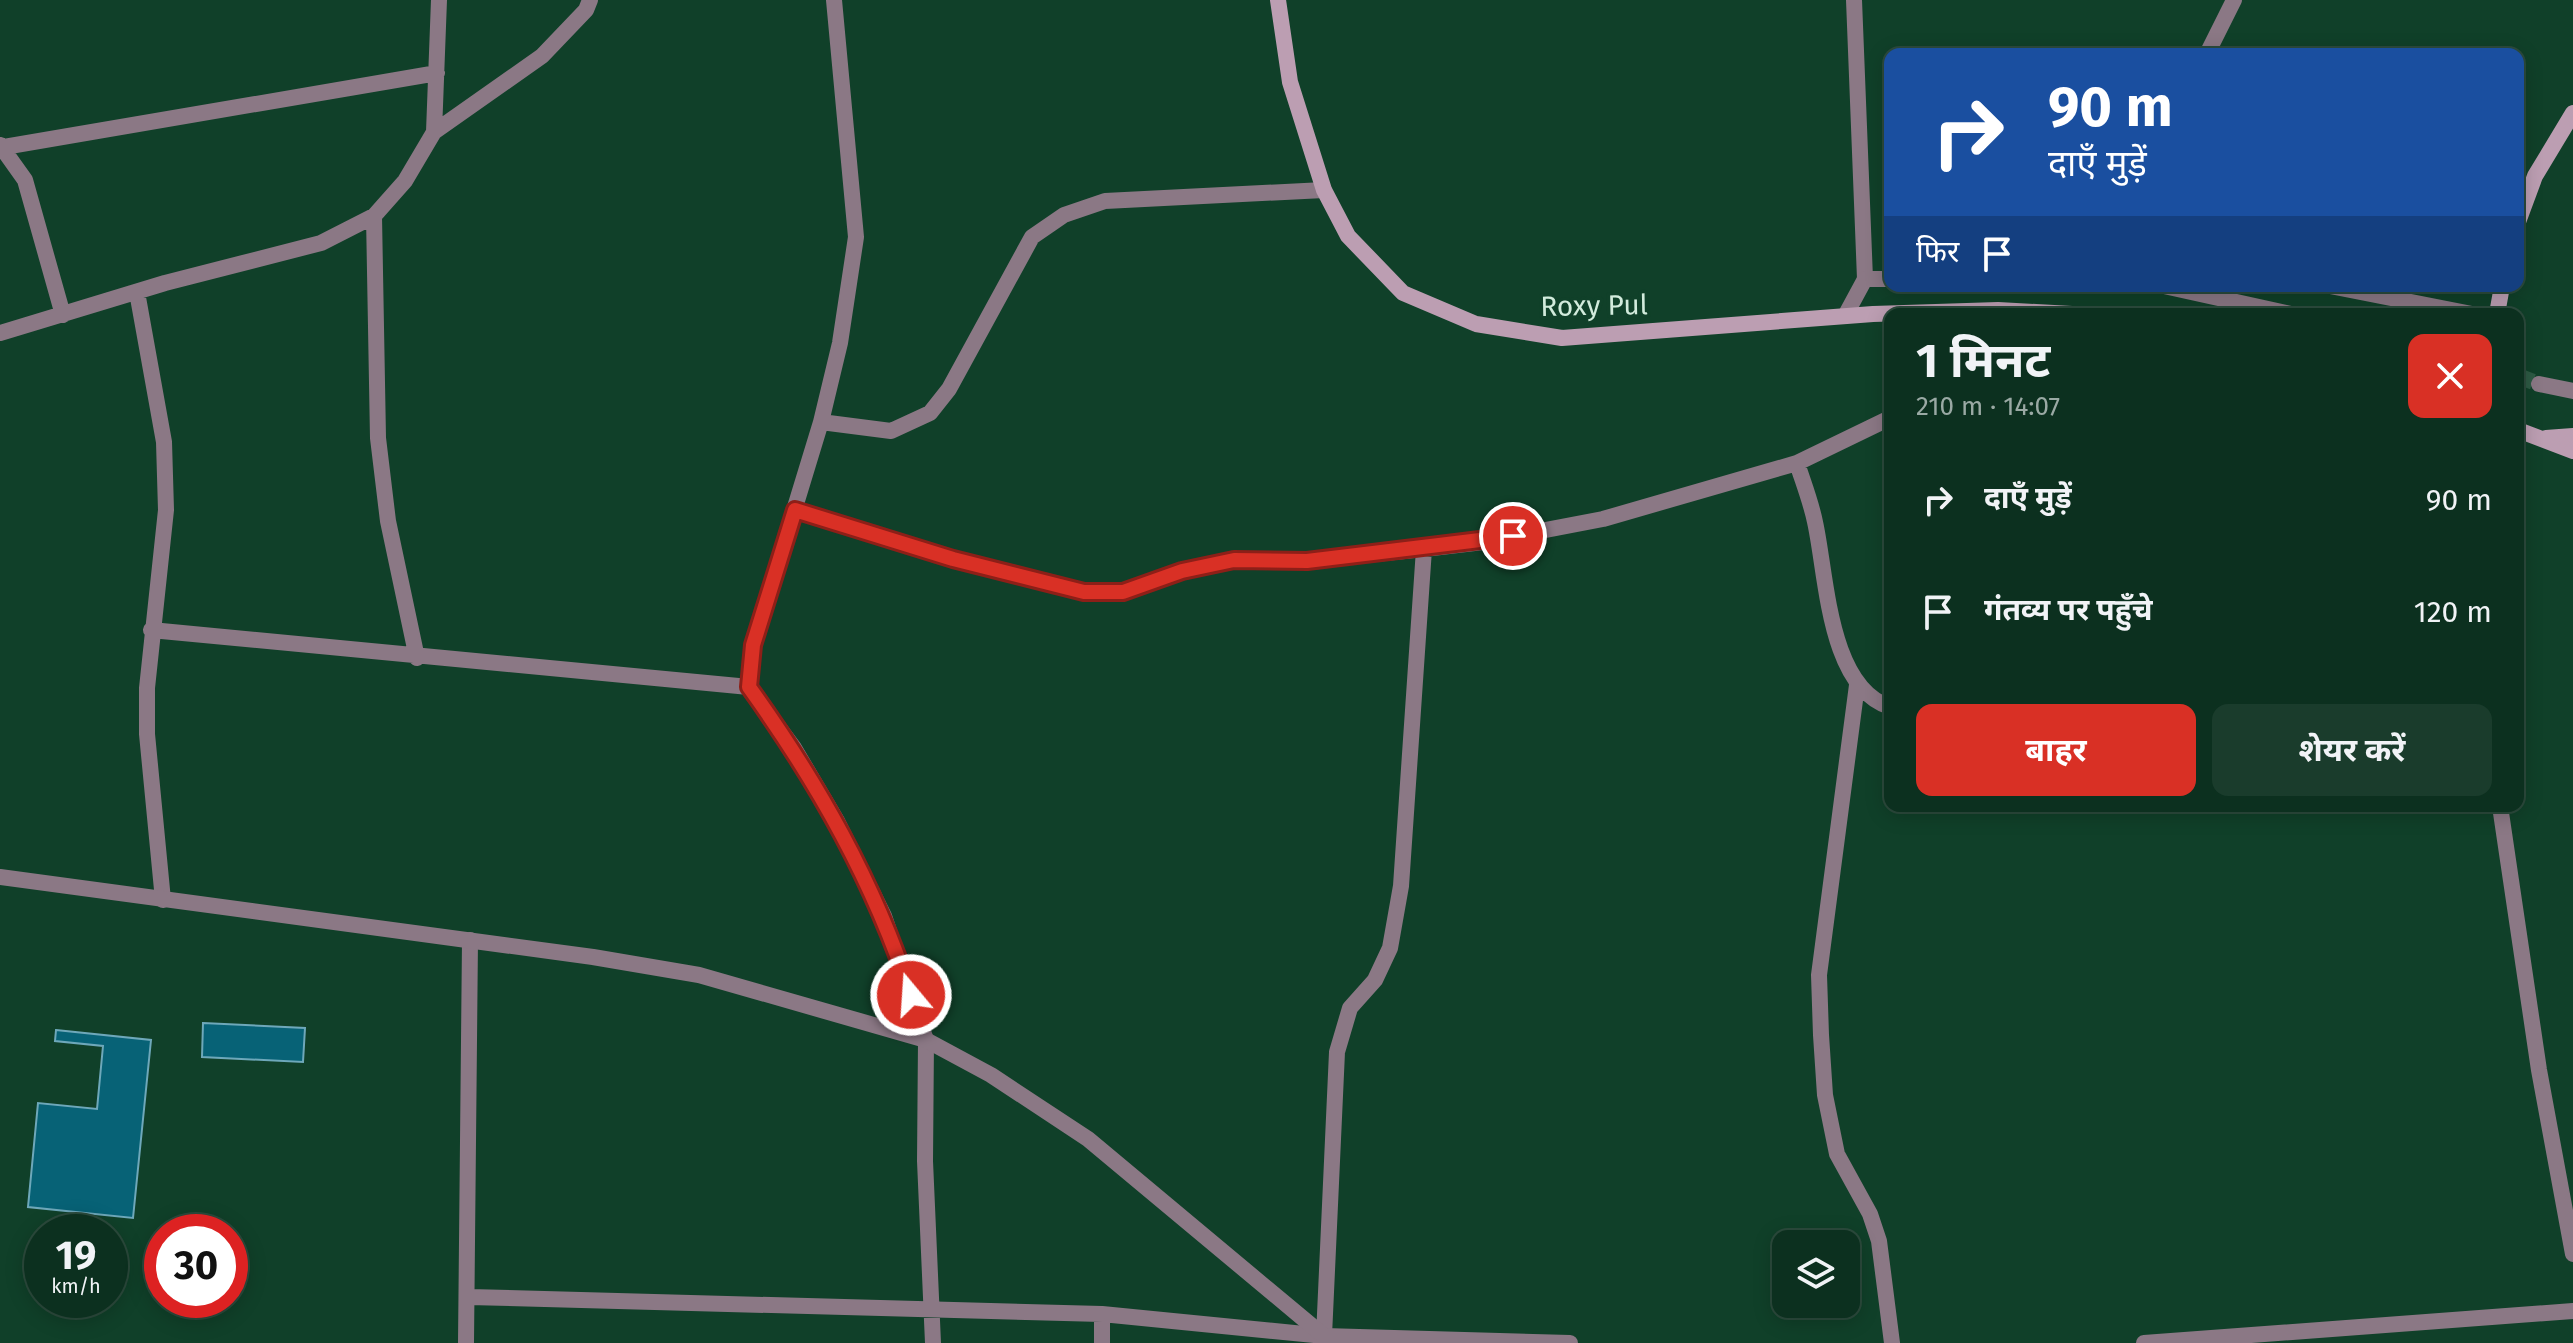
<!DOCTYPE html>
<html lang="hi">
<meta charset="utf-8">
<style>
body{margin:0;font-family:"Fira Sans","Noto Sans Devanagari",sans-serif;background:#1a3c2c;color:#f1f3f6;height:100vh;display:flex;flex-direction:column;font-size:30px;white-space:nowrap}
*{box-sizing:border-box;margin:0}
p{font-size:26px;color:#9aa9a4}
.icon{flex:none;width:44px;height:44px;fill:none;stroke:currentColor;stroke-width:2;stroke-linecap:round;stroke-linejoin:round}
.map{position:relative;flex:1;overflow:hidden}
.panel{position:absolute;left:1884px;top:308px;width:640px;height:504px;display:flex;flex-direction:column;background:#0c301f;border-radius:16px;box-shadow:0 4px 20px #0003,0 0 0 2px #2c4b3d}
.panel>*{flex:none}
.banner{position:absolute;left:1884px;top:48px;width:640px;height:244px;border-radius:16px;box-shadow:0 4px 20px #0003,0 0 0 2px #2c4b3d;background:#1a4fa0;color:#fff;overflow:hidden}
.tools{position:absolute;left:1772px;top:1230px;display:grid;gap:16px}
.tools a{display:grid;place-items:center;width:88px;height:88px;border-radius:16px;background:#0c301f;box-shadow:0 4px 20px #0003,0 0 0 2px #2c4b3d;font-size:40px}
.speed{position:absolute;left:24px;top:1214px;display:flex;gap:16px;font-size:40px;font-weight:700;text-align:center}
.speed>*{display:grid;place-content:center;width:104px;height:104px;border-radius:50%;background:#0c301f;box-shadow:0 4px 20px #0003,0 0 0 2px #2c4b3d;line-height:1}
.speed small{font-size:20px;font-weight:400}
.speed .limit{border:12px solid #d22;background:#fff;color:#111}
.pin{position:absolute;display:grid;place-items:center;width:68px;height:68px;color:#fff;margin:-34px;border:4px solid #fff;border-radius:50%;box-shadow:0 2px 8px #0007}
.me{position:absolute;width:88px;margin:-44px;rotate:342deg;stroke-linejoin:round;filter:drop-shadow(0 0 6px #0008)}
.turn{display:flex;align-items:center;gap:28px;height:168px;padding:0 32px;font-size:36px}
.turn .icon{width:104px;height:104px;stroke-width:2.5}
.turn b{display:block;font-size:56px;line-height:68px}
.then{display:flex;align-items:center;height:76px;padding:0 32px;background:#0003;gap:16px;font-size:30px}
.round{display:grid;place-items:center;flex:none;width:84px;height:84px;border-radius:16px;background:#1a3c2c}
.overview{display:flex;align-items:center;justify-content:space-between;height:136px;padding:0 32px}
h1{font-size:48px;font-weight:700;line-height:60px}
.action{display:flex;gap:16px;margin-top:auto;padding:16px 32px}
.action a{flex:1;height:92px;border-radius:16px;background:#d93025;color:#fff;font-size:32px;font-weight:700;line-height:92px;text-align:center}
.action a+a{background:#1a3c2c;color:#f1f3f6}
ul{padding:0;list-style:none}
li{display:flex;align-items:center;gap:24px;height:112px;padding:0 32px}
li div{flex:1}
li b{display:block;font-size:30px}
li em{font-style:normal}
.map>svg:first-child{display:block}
.building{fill:#076276;stroke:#6ea8ba;stroke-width:2}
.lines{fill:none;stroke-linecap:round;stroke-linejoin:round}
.tertiary-tunnel{stroke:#2d5a44;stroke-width:16;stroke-dasharray:16 8;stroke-linecap:butt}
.minor{stroke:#8b7885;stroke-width:16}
.tertiary{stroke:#8b7885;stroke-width:16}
.secondary{stroke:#bc9eb2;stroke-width:16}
.route-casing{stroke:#8d1f18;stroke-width:20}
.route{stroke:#d93025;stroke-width:14}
.labels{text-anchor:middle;stroke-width:7;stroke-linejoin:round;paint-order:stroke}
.street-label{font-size:28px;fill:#d2ebdc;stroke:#104029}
</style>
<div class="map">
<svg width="2573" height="1343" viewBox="0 0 2573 1343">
<rect width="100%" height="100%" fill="#104029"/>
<path class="building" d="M203,1023L305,1028L303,1062L202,1057Z
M56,1030L151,1040L133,1218L28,1207L38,1103L97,1109L103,1046L55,1041Z"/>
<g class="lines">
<path class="tertiary-tunnel" d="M2518,376L2539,384"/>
<path class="minor" d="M834,0L856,237L840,343L821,422L753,645L749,687L794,748L837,821L884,916L926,1040L925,1161L933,1343
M1854,0L1865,279
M2207,54L2234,0
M434,132L439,0
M0,145L25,180L63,315
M4,147L437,73
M374,216L378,438L388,521L417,658
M2330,286L2472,314
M137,292L164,442L166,510L147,688V734L163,900
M0,333L165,283L321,243L374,216L405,181L434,132L542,56L586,10L590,0
M821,422L891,431L930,413L949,389L1032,237L1064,215L1105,201L1324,190
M1797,463C1803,482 1811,502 1815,522C1827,576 1828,687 1890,707
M795,510L953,559L1084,592H1123L1182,571L1234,560L1307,561L1424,549L1483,542L1603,519L1797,463L1890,418
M151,630L749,687
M1857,685L1819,975L1821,1035L1825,1095L1837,1154L1870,1214L1879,1241L1892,1343
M469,1297L1102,1314L1324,1336L1337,1052L1350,1008L1375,980L1390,948L1401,886L1424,549
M1102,1314V1343
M466,1343L470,940"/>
<path class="tertiary" d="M2164,286L2291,314
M1845,316L1865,279H1890
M2539,384L2573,391
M2500,806L2539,1070L2573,1254
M0,877L593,957L699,975L926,1040L991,1075L1088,1139L1324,1336L1570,1343
M2144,1343L2573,1311"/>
<path class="secondary" d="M1278,0L1290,82L1324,190L1348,236L1403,293L1476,324L1562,338L1873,314L1998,310L2072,314
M2518,222L2535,176L2573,113
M2497,314L2502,286
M2518,430L2573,451
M2546,438L2573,436"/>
</g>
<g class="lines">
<defs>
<path id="route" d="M911,995C874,882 818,783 749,687L753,645L795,510L953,559L1084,592H1123L1182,571L1234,560L1307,561L1513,536"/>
</defs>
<use href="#route" class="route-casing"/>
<use href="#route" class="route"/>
</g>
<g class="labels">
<g class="street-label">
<text transform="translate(1594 305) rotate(-1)" y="10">Roxy Pul</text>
</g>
</g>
</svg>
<div class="tools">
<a><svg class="icon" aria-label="layers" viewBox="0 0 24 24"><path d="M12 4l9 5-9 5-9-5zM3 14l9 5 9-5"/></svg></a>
</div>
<div class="speed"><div>19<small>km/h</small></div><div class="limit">30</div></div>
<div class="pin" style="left:1513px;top:536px;background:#d93025"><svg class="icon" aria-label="arrive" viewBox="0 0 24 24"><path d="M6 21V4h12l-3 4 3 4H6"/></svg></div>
<svg class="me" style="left:911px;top:995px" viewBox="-20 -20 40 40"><circle r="17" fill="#d93025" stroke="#fff" stroke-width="3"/><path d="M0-11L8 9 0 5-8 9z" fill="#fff"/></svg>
<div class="banner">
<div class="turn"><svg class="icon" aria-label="right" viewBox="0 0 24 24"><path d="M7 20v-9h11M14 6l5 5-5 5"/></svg><div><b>90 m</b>दाएँ मुड़ें</div></div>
<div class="then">फिर<svg class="icon" aria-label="arrive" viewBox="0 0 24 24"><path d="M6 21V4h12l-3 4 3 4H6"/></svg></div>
</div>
<section class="panel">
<div class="overview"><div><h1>1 मिनट</h1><p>210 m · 14:07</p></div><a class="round" style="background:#d93025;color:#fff"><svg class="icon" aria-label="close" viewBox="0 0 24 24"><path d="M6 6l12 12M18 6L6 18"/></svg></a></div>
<ul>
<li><svg class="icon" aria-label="right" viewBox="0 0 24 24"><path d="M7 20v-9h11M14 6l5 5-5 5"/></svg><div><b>दाएँ मुड़ें</b></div><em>90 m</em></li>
<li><svg class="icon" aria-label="arrive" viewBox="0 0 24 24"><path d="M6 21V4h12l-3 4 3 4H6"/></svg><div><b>गंतव्य पर पहुँचे</b></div><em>120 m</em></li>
</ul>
<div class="action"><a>बाहर</a><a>शेयर करें</a></div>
</section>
</div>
